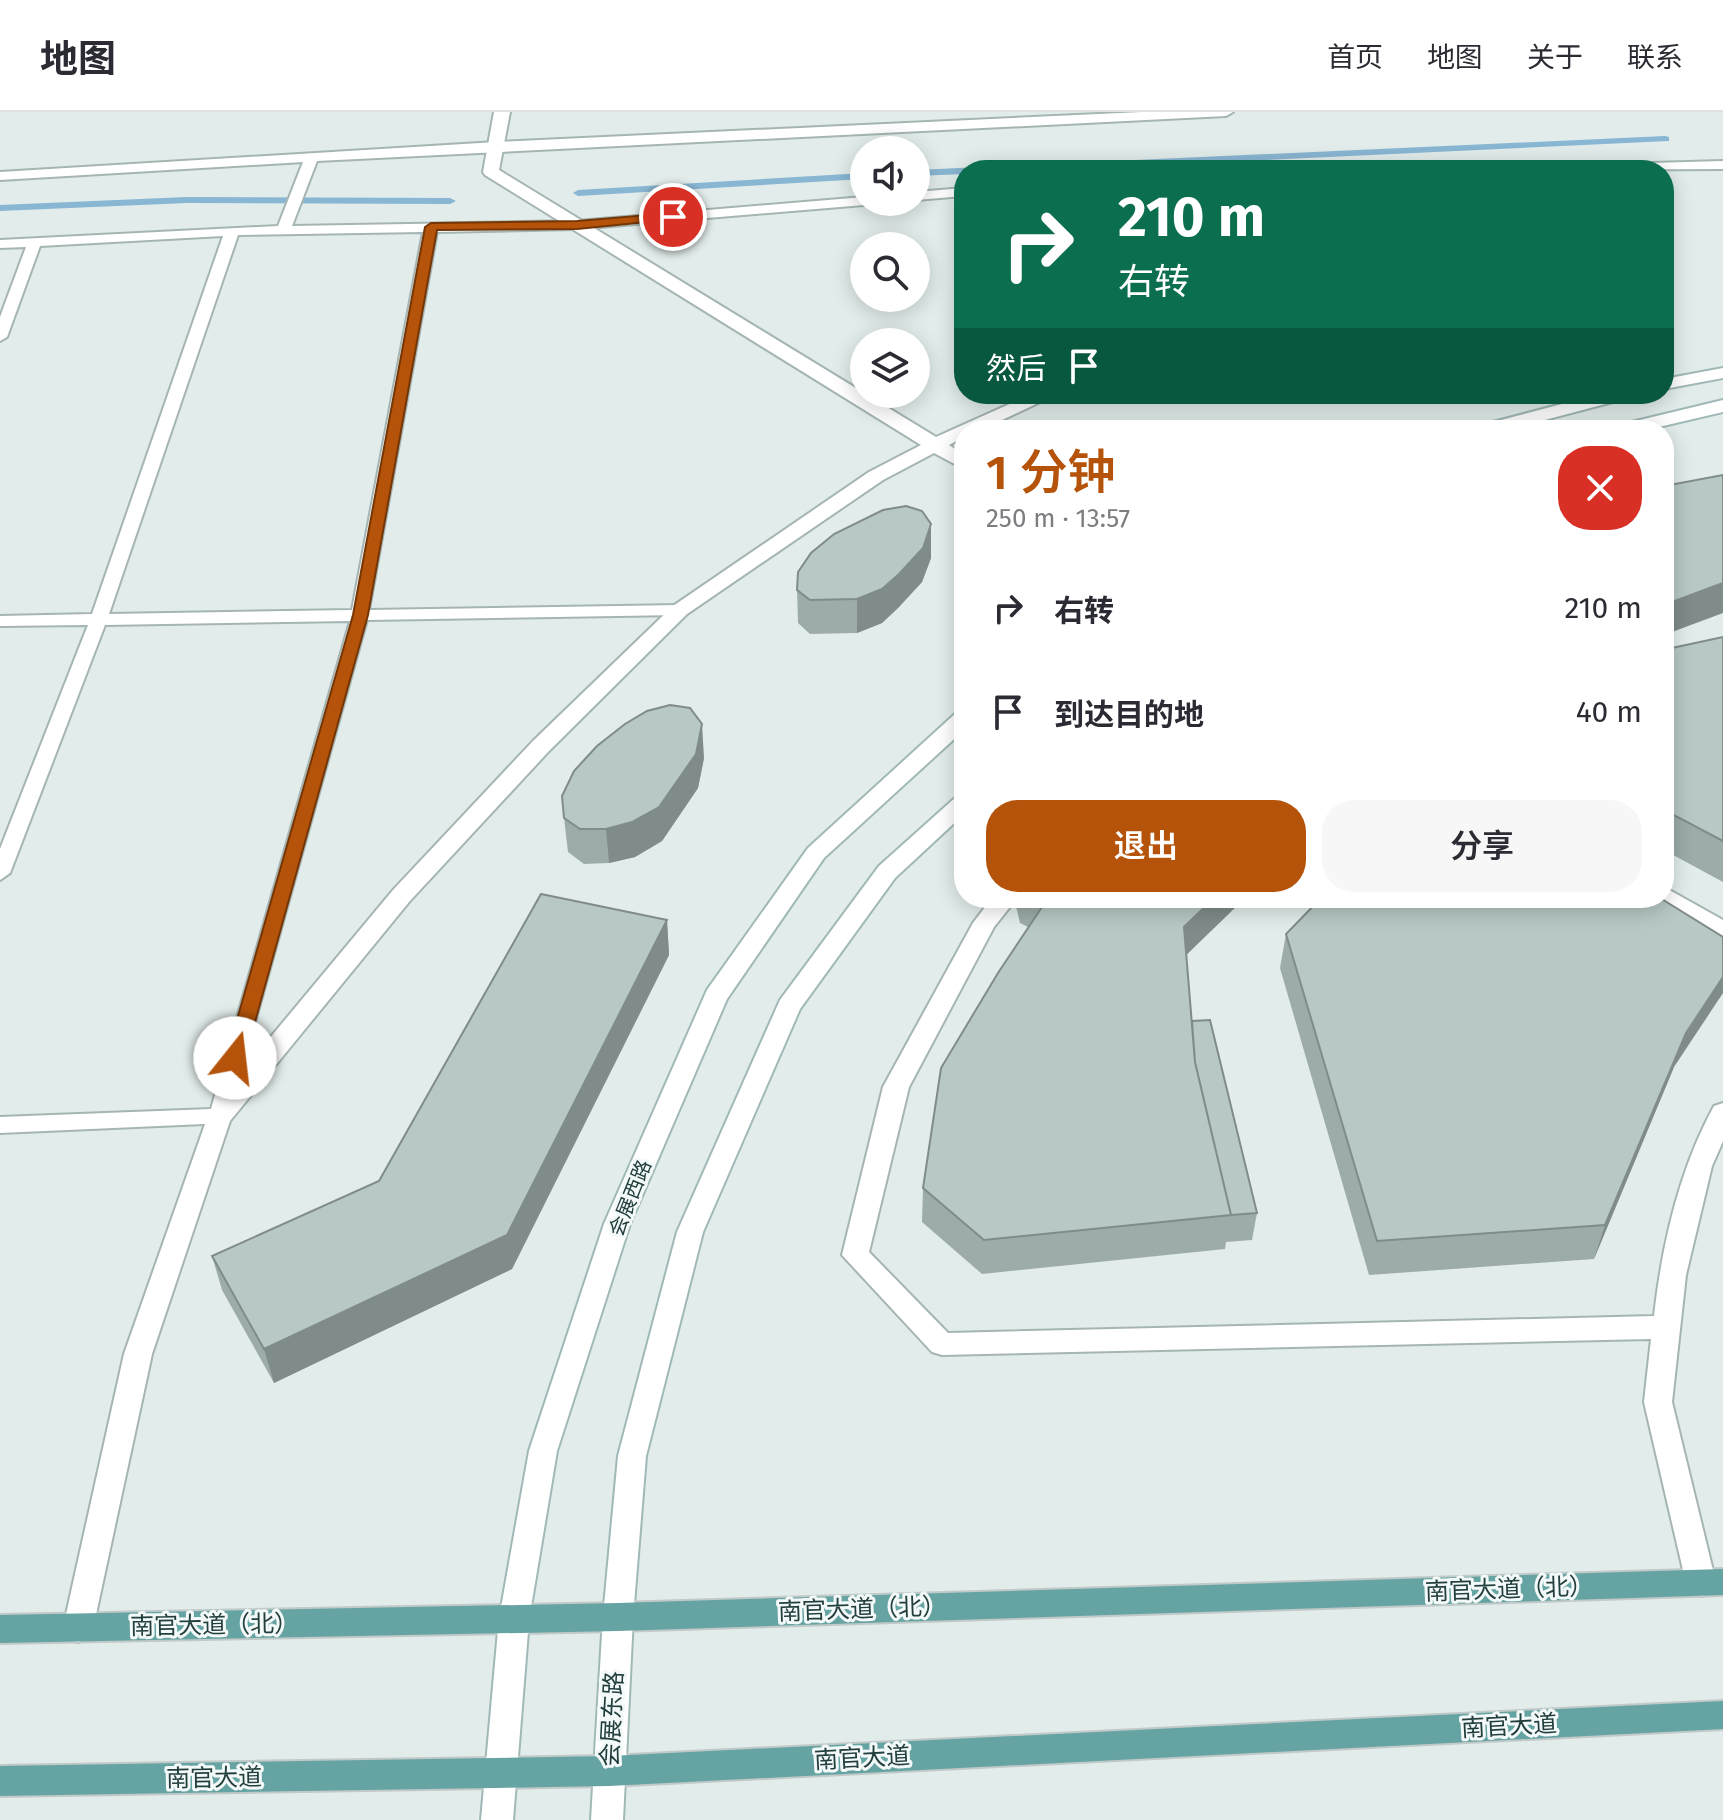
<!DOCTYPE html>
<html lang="zh">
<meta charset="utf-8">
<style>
body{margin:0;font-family:"Fira Sans","Noto Sans SC",sans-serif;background:#f7f7f7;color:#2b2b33;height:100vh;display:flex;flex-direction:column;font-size:30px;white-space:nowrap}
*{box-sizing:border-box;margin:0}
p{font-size:26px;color:#7c7c81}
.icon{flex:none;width:44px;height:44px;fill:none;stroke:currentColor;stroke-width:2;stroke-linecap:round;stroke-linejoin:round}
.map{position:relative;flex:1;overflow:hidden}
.sheet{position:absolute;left:954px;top:308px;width:720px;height:488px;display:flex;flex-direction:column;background:#fff;border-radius:32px;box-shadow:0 4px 20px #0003}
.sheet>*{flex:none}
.hud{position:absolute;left:954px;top:48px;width:720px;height:244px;border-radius:32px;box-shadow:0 4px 20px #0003;background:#0b6e4f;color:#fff;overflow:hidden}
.tools{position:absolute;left:850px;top:24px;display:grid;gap:16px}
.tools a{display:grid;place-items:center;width:80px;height:80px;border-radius:50%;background:#fff;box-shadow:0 4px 20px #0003;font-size:40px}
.pin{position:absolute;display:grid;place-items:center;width:68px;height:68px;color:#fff;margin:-34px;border:4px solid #fff;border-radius:50%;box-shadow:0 2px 8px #0007}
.me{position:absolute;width:88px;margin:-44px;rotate:16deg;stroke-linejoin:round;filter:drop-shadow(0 0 6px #0008)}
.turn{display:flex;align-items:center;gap:28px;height:168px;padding:0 32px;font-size:36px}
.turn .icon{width:104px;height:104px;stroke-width:2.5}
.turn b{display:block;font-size:56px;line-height:68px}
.then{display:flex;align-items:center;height:76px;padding:0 32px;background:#0003;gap:16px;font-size:30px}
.round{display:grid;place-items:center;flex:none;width:84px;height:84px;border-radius:32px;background:#f7f7f7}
.headline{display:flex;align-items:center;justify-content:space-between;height:136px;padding:0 32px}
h1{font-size:48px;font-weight:600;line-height:60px;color:#b45309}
.button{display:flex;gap:16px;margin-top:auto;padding:16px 32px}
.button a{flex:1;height:92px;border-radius:32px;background:#b45309;color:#fff;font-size:32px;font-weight:600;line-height:92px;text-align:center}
.button a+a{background:#f7f7f7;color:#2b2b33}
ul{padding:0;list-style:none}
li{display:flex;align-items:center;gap:24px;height:104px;padding:0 32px}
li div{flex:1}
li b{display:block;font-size:30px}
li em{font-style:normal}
header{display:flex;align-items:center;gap:48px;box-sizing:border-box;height:112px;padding:0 40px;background:#fff;border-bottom:2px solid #e1e1e2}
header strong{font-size:38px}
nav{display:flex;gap:44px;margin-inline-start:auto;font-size:28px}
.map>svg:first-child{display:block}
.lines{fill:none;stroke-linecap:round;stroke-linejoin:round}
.stream{fill:#89b6d3;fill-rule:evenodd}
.lane-casing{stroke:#a5b5b4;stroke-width:4}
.street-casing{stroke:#a5b5b4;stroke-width:4}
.secondary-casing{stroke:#a0b9b6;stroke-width:4}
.primary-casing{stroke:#c1c9c9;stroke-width:4}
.lane{fill:#fff;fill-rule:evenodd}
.street{fill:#fff;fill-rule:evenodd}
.secondary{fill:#fff;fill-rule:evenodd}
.primary{fill:#66a4a3;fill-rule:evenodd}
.wall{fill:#9daca9}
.shaded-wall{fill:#808c8a}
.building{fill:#b7c8c5;stroke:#808c8a;stroke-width:2}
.route{fill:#b45309;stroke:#753606;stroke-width:2}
.labels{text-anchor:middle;stroke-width:6;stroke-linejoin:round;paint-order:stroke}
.street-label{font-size:20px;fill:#223f3e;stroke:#f3f9f8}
.near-street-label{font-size:24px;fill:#223f3e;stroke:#f3f9f8}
</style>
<header>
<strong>地图</strong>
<nav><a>首页</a><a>地图</a><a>关于</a><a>联系</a></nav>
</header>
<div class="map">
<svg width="1723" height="1708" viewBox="0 0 1723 1708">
<rect width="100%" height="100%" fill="#e2edeb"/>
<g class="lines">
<path class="stream" d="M1665,24L1669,25V29L1053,58H964V62L916,64V58Z
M864,61V67L578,84L573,81L578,78Z
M187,85L450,86L456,89L450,92L187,91L0,99V93Z"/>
<defs>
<path id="lane" d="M1142,0H1233L1226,4L317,49L292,114L577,109L864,85V90H870L864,93L577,117L437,120L369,498L680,493L689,498L680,503L367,508L227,1011L0,1021V1005L211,997L350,509L105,513L10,761L0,768V737L88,513L0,514V504L92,502L223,124L40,134L7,225L0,229V205L26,135L0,136V128L278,114L303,50L0,68V60L496,30ZM423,120L352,498L109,502L238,123Z
M1723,49V57L1535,58L1542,54Z
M964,76V84L916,88V80Z"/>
<path id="street" d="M494,0H510L499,58L936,325L1032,282H1057L981,318H964V325L949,333L964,343V357L934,341L883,368L687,502L549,639L409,790L230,1009L152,1242L93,1516L89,1526L78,1530L67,1526L63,1516L124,1242L210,998L393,778L533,629L673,494L869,360L921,333L485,63L483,60Z
M1664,775L1723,808V827L1656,789L1654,786H1664Z
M992,786H1017L994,815L909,975L869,1140L948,1221L1654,1204C1662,1133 1679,1058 1714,994L1723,991V1029L1712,1054L1686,1163L1672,1290L1716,1471L1712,1480L1701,1484L1690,1480L1686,1471L1644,1290L1651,1227L942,1243L932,1240L842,1143L883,975L973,811Z"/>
<path id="secondary" d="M1723,256V266L1664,277V267Z
M1600,282H1630L1628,286L1507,318H1476L1478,314Z
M1723,288V300L1646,318H1613L1615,314Z
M964,599V618L824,746L727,887L630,1112L557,1339L529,1507L513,1708H481L499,1507L529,1339L604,1112L707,878L808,736L956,601Z
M964,683V702L895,766L800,897L703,1120L646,1344L633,1505L623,1708H591L603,1505L618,1344L677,1120L780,888L879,754L956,685Z"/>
<path id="primary" d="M1723,1457V1483L618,1519L0,1531V1503L618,1491Z
M1723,1589V1617L609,1674L0,1684V1654L609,1644Z"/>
</defs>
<use href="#lane" class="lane-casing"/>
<use href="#street" class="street-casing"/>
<use href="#secondary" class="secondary-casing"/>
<use href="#primary" class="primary-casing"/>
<use href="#lane" class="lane"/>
<use href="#street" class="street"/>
<use href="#secondary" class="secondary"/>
<use href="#primary" class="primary"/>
</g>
<path class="wall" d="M931,446L922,470L898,496L882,511L857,521L810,522L798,511L797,478Z
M1723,525V770L1664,738V541Z
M704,646L698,676L662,729L635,745L609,751L584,752L568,740L564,706Z
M1014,786H1245L1186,843L1192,909L1257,1101L1252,1128L1226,1130L1225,1137L982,1162L922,1110L923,1076L1028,815L1020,811Z
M667,808L669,843L512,1157L274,1271L222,1178L212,1144L379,1069Z
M1286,822L1674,955L1594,1147L1369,1163L1280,856Z"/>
<path class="shaded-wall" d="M931,412V446L922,470L898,496L882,511L857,521V487Z
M1723,471V501L1664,523V493Z
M702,612L704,646L698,676L662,729L635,745L609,751L606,717Z
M1214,786H1245L1179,850L1184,815Z
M667,808L669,843L512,1157L274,1271L264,1237Z
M1723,865V881L1674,955L1594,1147L1605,1113L1686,921Z"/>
<path class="building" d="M1723,363V471L1664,493V374Z
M906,394L922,399L931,412L923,436L899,462L882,477L857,487L810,488L797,478L798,460L811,441L834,422L883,398Z
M1723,525V729L1664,698V541L1672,536Z
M670,593L690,596L702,612L696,642L659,695L632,710L606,717H580L564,706L562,684L574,659L597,634L625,612L647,599Z
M541,782L667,808L507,1123L264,1237L212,1144L379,1069Z
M1026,786H1048L1042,794Z
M1048,786H1214L1184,815L1195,950L1231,1103L984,1128L923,1076L941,956L998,861Z
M1321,786H1660L1723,825V865L1686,921L1605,1113L1377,1129L1286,822Z
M1210,908L1257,1101L1231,1103L1195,950L1192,909Z"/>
<path class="route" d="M673,101L679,105L677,107L577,117L437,118L368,503L245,946L235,953L229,951L226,946L353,503L425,115L431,111L577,109Z"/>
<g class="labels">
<g class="street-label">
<text transform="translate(630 1086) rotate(-68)" y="7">会展西路</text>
</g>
<g class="near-street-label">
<text transform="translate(1509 1477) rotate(-2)" y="8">南官大道（北）</text>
<text transform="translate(862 1497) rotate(-2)" y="8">南官大道（北）</text>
<text transform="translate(214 1513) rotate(-1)" y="8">南官大道（北）</text>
<text transform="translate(612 1607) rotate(-87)" y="8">会展东路</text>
<text transform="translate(1509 1614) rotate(-3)" y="8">南官大道</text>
<text transform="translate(862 1646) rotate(-3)" y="8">南官大道</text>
<text transform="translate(214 1666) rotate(-1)" y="8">南官大道</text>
</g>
</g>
</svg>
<div class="tools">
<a><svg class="icon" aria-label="sound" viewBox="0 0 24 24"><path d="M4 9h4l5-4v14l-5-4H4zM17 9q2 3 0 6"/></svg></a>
<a><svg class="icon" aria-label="search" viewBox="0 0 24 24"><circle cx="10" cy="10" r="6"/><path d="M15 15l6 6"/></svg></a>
<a><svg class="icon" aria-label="layers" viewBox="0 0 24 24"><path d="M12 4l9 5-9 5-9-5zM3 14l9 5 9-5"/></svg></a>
</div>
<div class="pin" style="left:673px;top:105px;background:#d93025"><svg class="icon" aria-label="arrive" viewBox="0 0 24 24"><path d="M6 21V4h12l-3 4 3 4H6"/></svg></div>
<svg class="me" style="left:235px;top:946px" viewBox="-20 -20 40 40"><circle r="19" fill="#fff"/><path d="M0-13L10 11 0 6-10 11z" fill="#b45309"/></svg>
<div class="hud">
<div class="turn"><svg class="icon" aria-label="right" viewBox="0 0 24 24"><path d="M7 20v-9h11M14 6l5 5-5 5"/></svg><div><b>210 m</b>右转</div></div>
<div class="then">然后<svg class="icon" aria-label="arrive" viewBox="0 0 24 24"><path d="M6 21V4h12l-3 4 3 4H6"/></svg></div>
</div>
<section class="sheet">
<div class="headline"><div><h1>1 分钟</h1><p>250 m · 13:57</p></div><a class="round" style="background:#d93025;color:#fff"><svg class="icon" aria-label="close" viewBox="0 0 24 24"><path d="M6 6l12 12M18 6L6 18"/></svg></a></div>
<ul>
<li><svg class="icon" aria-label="right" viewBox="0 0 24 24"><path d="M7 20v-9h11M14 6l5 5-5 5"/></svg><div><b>右转</b></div><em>210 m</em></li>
<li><svg class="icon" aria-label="arrive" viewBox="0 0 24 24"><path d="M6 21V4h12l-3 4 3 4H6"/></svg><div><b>到达目的地</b></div><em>40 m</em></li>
</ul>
<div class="button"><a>退出</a><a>分享</a></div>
</section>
</div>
